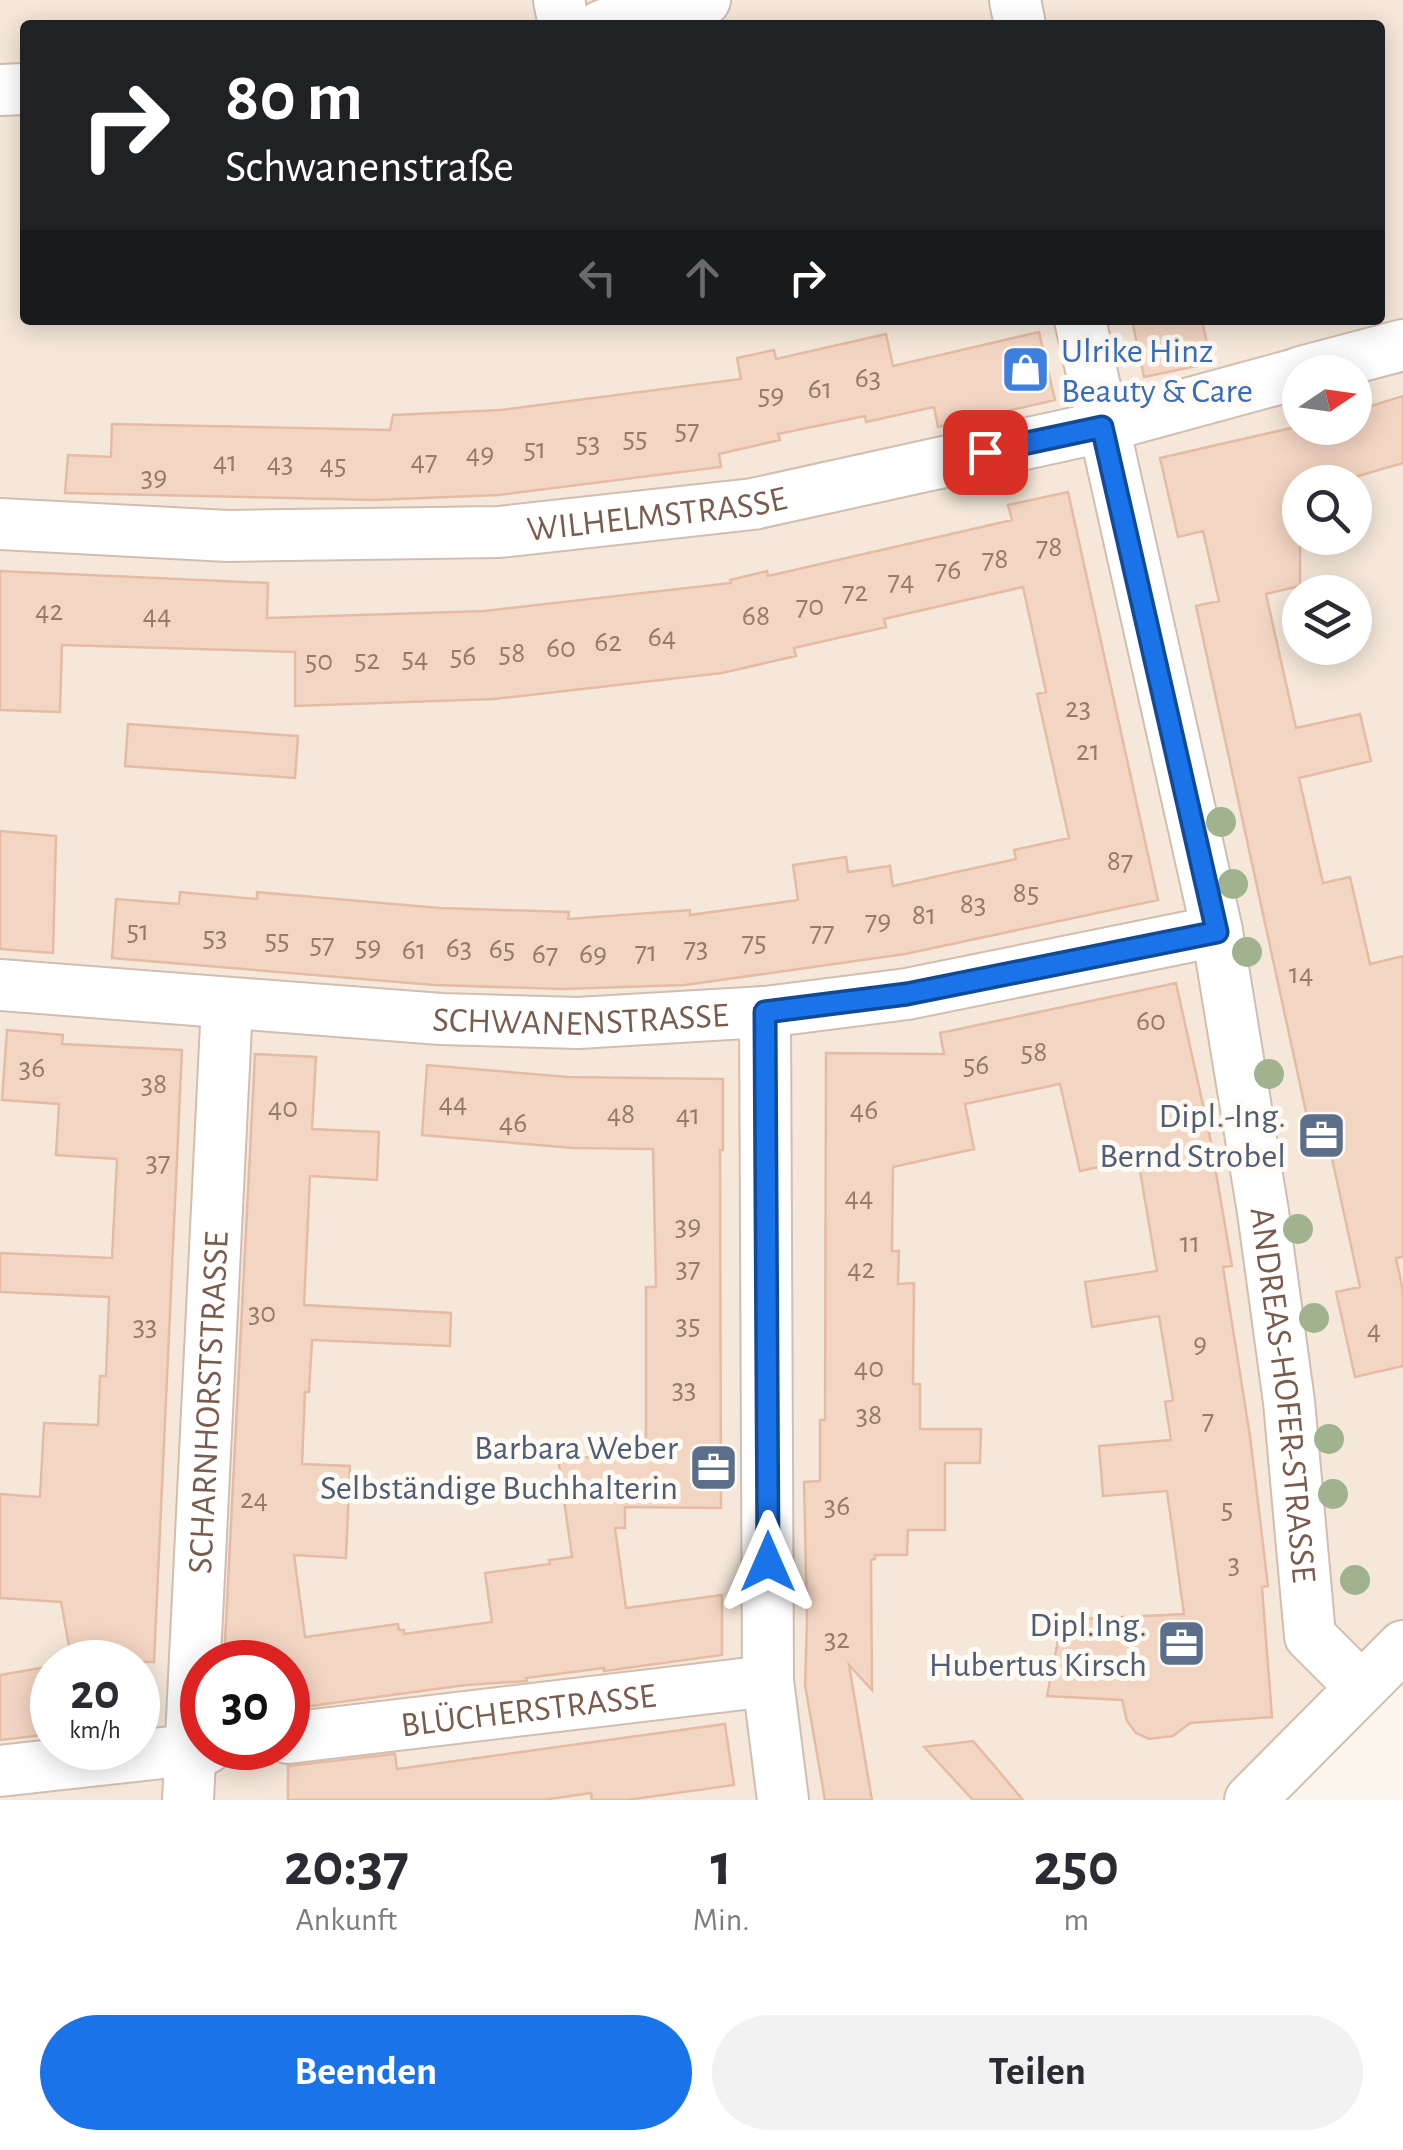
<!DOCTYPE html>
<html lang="de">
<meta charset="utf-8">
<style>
body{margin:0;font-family:"Alegreya Sans",sans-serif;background:#f2f2f3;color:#2b2b33;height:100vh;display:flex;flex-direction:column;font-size:38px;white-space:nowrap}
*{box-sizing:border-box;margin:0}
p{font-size:32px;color:#7c7c81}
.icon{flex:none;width:55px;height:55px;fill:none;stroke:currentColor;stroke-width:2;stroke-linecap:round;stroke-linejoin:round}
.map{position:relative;height:1800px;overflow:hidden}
.details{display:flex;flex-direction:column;background:#fff;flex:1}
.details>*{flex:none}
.banner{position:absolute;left:20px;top:20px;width:1365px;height:305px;border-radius:10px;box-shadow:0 5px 25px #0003;background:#202124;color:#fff;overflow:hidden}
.needle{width:65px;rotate:77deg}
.controls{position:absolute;left:1282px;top:355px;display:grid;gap:20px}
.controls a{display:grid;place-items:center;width:90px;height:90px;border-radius:50%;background:#fff;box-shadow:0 5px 25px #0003;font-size:50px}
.speed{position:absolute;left:30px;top:1640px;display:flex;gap:20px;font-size:50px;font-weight:700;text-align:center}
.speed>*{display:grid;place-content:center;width:130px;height:130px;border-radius:50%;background:#fff;box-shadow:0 5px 25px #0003;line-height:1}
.speed small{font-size:25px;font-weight:400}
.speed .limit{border:15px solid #d22;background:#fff;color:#111}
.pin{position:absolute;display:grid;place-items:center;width:85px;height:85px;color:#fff;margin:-42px;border-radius:20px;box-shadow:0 5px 15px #0006}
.me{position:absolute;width:110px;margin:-55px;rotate:0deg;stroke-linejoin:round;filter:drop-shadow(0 0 8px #0008)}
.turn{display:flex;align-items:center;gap:35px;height:210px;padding:0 40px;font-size:45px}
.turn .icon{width:130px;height:130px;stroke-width:2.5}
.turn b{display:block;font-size:70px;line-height:85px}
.lanes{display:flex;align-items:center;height:95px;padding:0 40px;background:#0003;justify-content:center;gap:50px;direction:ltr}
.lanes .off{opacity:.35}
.eta{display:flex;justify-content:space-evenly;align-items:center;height:170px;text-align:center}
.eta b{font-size:60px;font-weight:700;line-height:70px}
.button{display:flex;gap:20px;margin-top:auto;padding:20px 40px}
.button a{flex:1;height:115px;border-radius:60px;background:#1a73e8;color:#fff;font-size:40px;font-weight:700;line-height:115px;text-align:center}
.button a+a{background:#f2f2f3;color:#2b2b33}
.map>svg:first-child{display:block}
.residential{fill:#f5e8da;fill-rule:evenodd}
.building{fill:#f3d5c3;stroke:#e6bba3;stroke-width:2.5}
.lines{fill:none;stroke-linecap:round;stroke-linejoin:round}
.minor-casing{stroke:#d1beb0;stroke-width:54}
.minor{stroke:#fff;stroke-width:50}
.tree{fill:#a0b28e}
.route-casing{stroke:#114b97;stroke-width:25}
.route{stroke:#1a73e8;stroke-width:18}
.labels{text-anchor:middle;stroke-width:10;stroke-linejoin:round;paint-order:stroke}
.number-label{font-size:30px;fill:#987a6a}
.shop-label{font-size:35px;fill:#366cbe;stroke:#fffaf3;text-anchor:start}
.street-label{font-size:35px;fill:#7a5c4d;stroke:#fffaf3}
.service-label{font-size:35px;fill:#4e5e75;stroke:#fffaf3;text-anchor:end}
</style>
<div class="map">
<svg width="1403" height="1800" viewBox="0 0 1403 1800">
<rect width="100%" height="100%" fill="#fdf6ec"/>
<path class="residential" d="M0,0H1403V1680L1284,1800H0ZM25,25H1380V320H25ZM1300,372H1355V428H1300ZM1300,482H1355V538H1300ZM1300,592H1355V648H1300ZM52,1662H138V1748H52ZM202,1662H288V1748H202Z"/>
<path class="building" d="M1132,320H1202L1211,363L1144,377Z
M1039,332L1055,400L938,427L934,407L866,422L865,416L778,434L780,440L719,454L721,467L499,495L374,500L65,493L68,455L111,457L112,424L390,430L393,415L501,410L741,379L737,358L774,350L776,359L886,334L893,366Z
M1403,396V463L1338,482H1300V586L1266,594L1296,728L1360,714L1371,761L1299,778L1323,883L1350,877L1370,964L1403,956V1257L1396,1258L1403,1291V1366L1355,1377L1336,1292L1360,1287L1328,1140L1313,1144L1196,606L1219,601L1203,531L1178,537L1160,458L1300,426L1355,428V411Z
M1068,492L1158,900L905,954L685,985L562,989L434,985L112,958L116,899L179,904L180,892L257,899V892L440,908L569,912L568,919L690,910V915L798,900L793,865L846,857L848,872L890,866L893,886L1016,859L1014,850L1069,838L1037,694L1046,692L1023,587L884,619L886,627L794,648L796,656L722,673L494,699L295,706V652L62,645L60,712L0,710V571L268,583L267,618L484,611L731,583L730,580L767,571L768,576L1012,520L1008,505Z
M128,724L298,736L295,778L125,766Z
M0,831L56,836L53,953L0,949Z
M1176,983L1209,1132L1232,1266L1223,1267L1250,1436L1268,1586L1262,1587L1272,1717L1190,1723L1173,1736L1149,1739L1136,1733L1127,1721L1122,1700L1047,1696L1062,1620L1184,1614L1167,1491L1103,1496L1099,1446L1171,1440L1165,1402L1173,1400L1159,1316L1092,1327L1085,1282L1157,1271L1138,1159L1080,1171L1060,1084L965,1104L974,1149L893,1167L892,1251H899L898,1284L914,1283L913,1384H920V1429H981L980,1463H945V1530H908L907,1555H875V1559L871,1560L872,1690L849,1665L872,1800H825L805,1685L807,1621L804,1482L820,1481V1420H825L826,1053L944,1054L940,1033Z
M7,1030L63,1035L62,1044L182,1050L154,1662H72L61,1602L0,1598V1494L40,1497L44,1423L98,1425L100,1376H106L109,1297L0,1292V1253L112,1258L117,1159L56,1155L59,1104L2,1100Z
M255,1054L316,1057L312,1129L379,1132L377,1180L310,1176L304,1305L451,1313L450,1346L312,1340L309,1392H305L302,1464L350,1466L346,1558L294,1555L305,1637L398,1624L399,1630H404V1634L492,1622L485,1573L550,1564L549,1560L572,1557L558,1457L646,1458V1287H656L653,1149L573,1148L422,1135L427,1065L568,1077L723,1079V1150H720L721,1508L625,1507V1528H615L626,1608L722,1595V1655L604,1671V1668L526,1678L527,1681L466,1685L288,1709V1662H224Z
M52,1666V1734L0,1740V1675Z
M725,1724L734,1785L627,1800H592L591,1793L543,1800H288V1766L395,1754L397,1769Z
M973,1741L992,1763L1023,1800H973L924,1747Z"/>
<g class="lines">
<defs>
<g id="minor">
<path d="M559,0L564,25"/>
<path d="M1015,0L1020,25"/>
<path d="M603,25L705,0"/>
<path d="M0,90L25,89"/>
<path id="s1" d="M1080,320L1217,931L1263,1212L1289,1402L1310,1636L1361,1687"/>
<path d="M1301,372L1403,345"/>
<path id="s2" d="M0,524L228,536L499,532L753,504L1102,427L1300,373"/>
<path id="s3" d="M0,985L441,1019L578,1023L765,1012L907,994L1217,931"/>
<path d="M765,1012L768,1681L783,1800"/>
<path id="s4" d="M288,1738L768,1681"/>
<path d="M0,1771L207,1748"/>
<path id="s5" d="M188,1800L227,1004"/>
<path d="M1250,1800L1403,1646"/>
</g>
</defs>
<use href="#minor" class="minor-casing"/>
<use href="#minor" class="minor"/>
</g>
<g class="tree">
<circle cx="1221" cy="822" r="15"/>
<circle cx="1233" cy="884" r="15"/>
<circle cx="1247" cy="952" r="15"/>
<circle cx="1269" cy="1074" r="15"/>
<circle cx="1298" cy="1229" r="15"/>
<circle cx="1314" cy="1318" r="15"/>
<circle cx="1329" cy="1439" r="15"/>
<circle cx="1333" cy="1494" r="15"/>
<circle cx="1355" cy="1580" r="15"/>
</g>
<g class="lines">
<defs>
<path id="route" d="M768,1562L765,1012L907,994L1217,932L1102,427L985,452"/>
</defs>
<use href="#route" class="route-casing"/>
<use href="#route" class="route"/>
</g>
<defs>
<symbol id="shop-square" viewBox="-11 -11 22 22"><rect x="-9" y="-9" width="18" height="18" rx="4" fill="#3f7fe0" stroke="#fffaf3"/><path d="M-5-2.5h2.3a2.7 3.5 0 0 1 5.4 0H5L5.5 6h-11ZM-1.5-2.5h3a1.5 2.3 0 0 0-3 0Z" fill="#fff"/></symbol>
<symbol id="office-square" viewBox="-11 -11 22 22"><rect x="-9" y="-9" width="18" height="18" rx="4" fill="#5c6f8a" stroke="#fffaf3"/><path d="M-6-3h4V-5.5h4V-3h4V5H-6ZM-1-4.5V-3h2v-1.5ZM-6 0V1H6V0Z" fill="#fff"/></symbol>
</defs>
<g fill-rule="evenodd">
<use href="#shop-square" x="998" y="342" width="55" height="55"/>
<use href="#office-square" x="1294" y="1108" width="55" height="55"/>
<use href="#office-square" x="686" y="1440" width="55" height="55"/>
<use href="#office-square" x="1154" y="1616" width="55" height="55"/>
</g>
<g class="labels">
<g class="number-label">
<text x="868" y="387">63</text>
<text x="820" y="398">61</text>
<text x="771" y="404">59</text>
<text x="687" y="439">57</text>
<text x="635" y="447">55</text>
<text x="588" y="452">53</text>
<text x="535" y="458">51</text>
<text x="480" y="463">49</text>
<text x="424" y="470">47</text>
<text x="225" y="471">41</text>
<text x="280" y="472">43</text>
<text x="333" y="474">45</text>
<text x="154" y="486">39</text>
<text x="1049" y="556">78</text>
<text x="995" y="568">78</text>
<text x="948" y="579">76</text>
<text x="901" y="590">74</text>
<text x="855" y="601">72</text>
<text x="810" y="615">70</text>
<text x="49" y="620">42</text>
<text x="157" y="624">44</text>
<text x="756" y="625">68</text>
<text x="662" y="646">64</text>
<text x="608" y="651">62</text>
<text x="561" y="657">60</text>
<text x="512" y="662">58</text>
<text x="463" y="665">56</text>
<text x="415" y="667">54</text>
<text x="367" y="669">52</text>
<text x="319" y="670">50</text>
<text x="1078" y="717">23</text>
<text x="1088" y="760">21</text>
<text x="1120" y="870">87</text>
<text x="1026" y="902">85</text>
<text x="973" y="913">83</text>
<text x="924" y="924">81</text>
<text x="878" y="930">79</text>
<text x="138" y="940">51</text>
<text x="822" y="941">77</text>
<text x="215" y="946">53</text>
<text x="277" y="949">55</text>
<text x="754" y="951">75</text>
<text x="322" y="953">57</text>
<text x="368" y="956">59</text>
<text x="459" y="957">63</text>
<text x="696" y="957">73</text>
<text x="502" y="958">65</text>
<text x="414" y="959">61</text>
<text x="646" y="961">71</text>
<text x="545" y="963">67</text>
<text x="593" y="963">69</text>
<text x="1301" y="983">14</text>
<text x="1151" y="1030">60</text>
<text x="1034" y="1061">58</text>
<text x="976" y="1074">56</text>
<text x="32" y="1077">36</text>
<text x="154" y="1093">38</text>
<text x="453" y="1112">44</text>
<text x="283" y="1117">40</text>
<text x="864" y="1119">46</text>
<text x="621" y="1123">48</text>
<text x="688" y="1124">41</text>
<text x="513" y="1132">46</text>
<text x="158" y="1171">37</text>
<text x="859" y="1206">44</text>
<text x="688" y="1235">39</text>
<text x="1190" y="1252">11</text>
<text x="688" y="1277">37</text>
<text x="861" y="1278">42</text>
<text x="262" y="1322">30</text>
<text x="688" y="1334">35</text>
<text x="145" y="1335">33</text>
<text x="1374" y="1339">4</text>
<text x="1200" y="1353">9</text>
<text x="869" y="1377">40</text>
<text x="684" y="1398">33</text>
<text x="869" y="1424">38</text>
<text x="1208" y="1429">7</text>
<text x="254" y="1508">24</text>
<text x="837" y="1515">36</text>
<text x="1227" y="1518">5</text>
<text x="1234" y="1573">3</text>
<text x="837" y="1648">32</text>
</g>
<g class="shop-label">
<text x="1061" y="362">Ulrike Hinz<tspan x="1061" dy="40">Beauty &amp; Care</tspan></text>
</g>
<g class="street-label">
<text dy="12" stroke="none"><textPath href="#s2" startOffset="658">WILHELMSTRASSE</textPath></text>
<text dy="12" stroke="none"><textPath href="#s3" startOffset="582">SCHWANENSTRASSE</textPath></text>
<text dy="12" stroke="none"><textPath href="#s1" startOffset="1095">ANDREAS-HOFER-STRASSE</textPath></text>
<text dy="12" stroke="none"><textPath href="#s5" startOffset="398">SCHARNHORSTSTRASSE</textPath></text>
<text dy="12" stroke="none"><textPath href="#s4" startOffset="242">BLÜCHERSTRASSE</textPath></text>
</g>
<g class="service-label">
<text x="1286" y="1127">Dipl.-Ing.<tspan x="1286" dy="40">Bernd Strobel</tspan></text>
<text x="678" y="1459">Barbara Weber<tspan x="678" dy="40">Selbständige Buchhalterin</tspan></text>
<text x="1147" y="1636">Dipl.Ing.<tspan x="1147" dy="40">Hubertus Kirsch</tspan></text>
</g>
</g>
</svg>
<div class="controls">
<a><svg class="needle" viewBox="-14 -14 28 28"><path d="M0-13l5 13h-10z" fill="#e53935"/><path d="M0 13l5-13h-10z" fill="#7c7c81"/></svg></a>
<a><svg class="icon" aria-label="search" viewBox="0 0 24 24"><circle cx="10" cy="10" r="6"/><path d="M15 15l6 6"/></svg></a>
<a><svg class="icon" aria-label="layers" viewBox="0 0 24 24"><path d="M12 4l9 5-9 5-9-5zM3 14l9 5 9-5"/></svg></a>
</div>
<div class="speed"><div>20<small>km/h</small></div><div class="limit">30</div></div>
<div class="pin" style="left:985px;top:452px;background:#d93025"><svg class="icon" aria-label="arrive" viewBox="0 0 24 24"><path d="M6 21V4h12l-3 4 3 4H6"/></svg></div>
<svg class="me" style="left:768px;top:1562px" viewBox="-20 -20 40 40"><path d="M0-17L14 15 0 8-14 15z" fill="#1a73e8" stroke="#fff" stroke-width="4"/></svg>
<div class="banner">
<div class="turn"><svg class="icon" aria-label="right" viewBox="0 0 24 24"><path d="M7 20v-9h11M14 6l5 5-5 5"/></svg><div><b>80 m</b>Schwanenstraße</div></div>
<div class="lanes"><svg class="icon off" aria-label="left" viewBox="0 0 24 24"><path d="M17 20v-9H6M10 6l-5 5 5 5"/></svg><svg class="icon off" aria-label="ahead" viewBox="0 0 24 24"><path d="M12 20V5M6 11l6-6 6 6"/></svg><svg class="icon" aria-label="right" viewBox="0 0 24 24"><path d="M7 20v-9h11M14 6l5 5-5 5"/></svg></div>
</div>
</div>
<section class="details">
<div class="eta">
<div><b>20:37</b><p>Ankunft</p></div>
<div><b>1</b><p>Min.</p></div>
<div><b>250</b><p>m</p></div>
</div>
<div class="button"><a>Beenden</a><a>Teilen</a></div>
</section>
